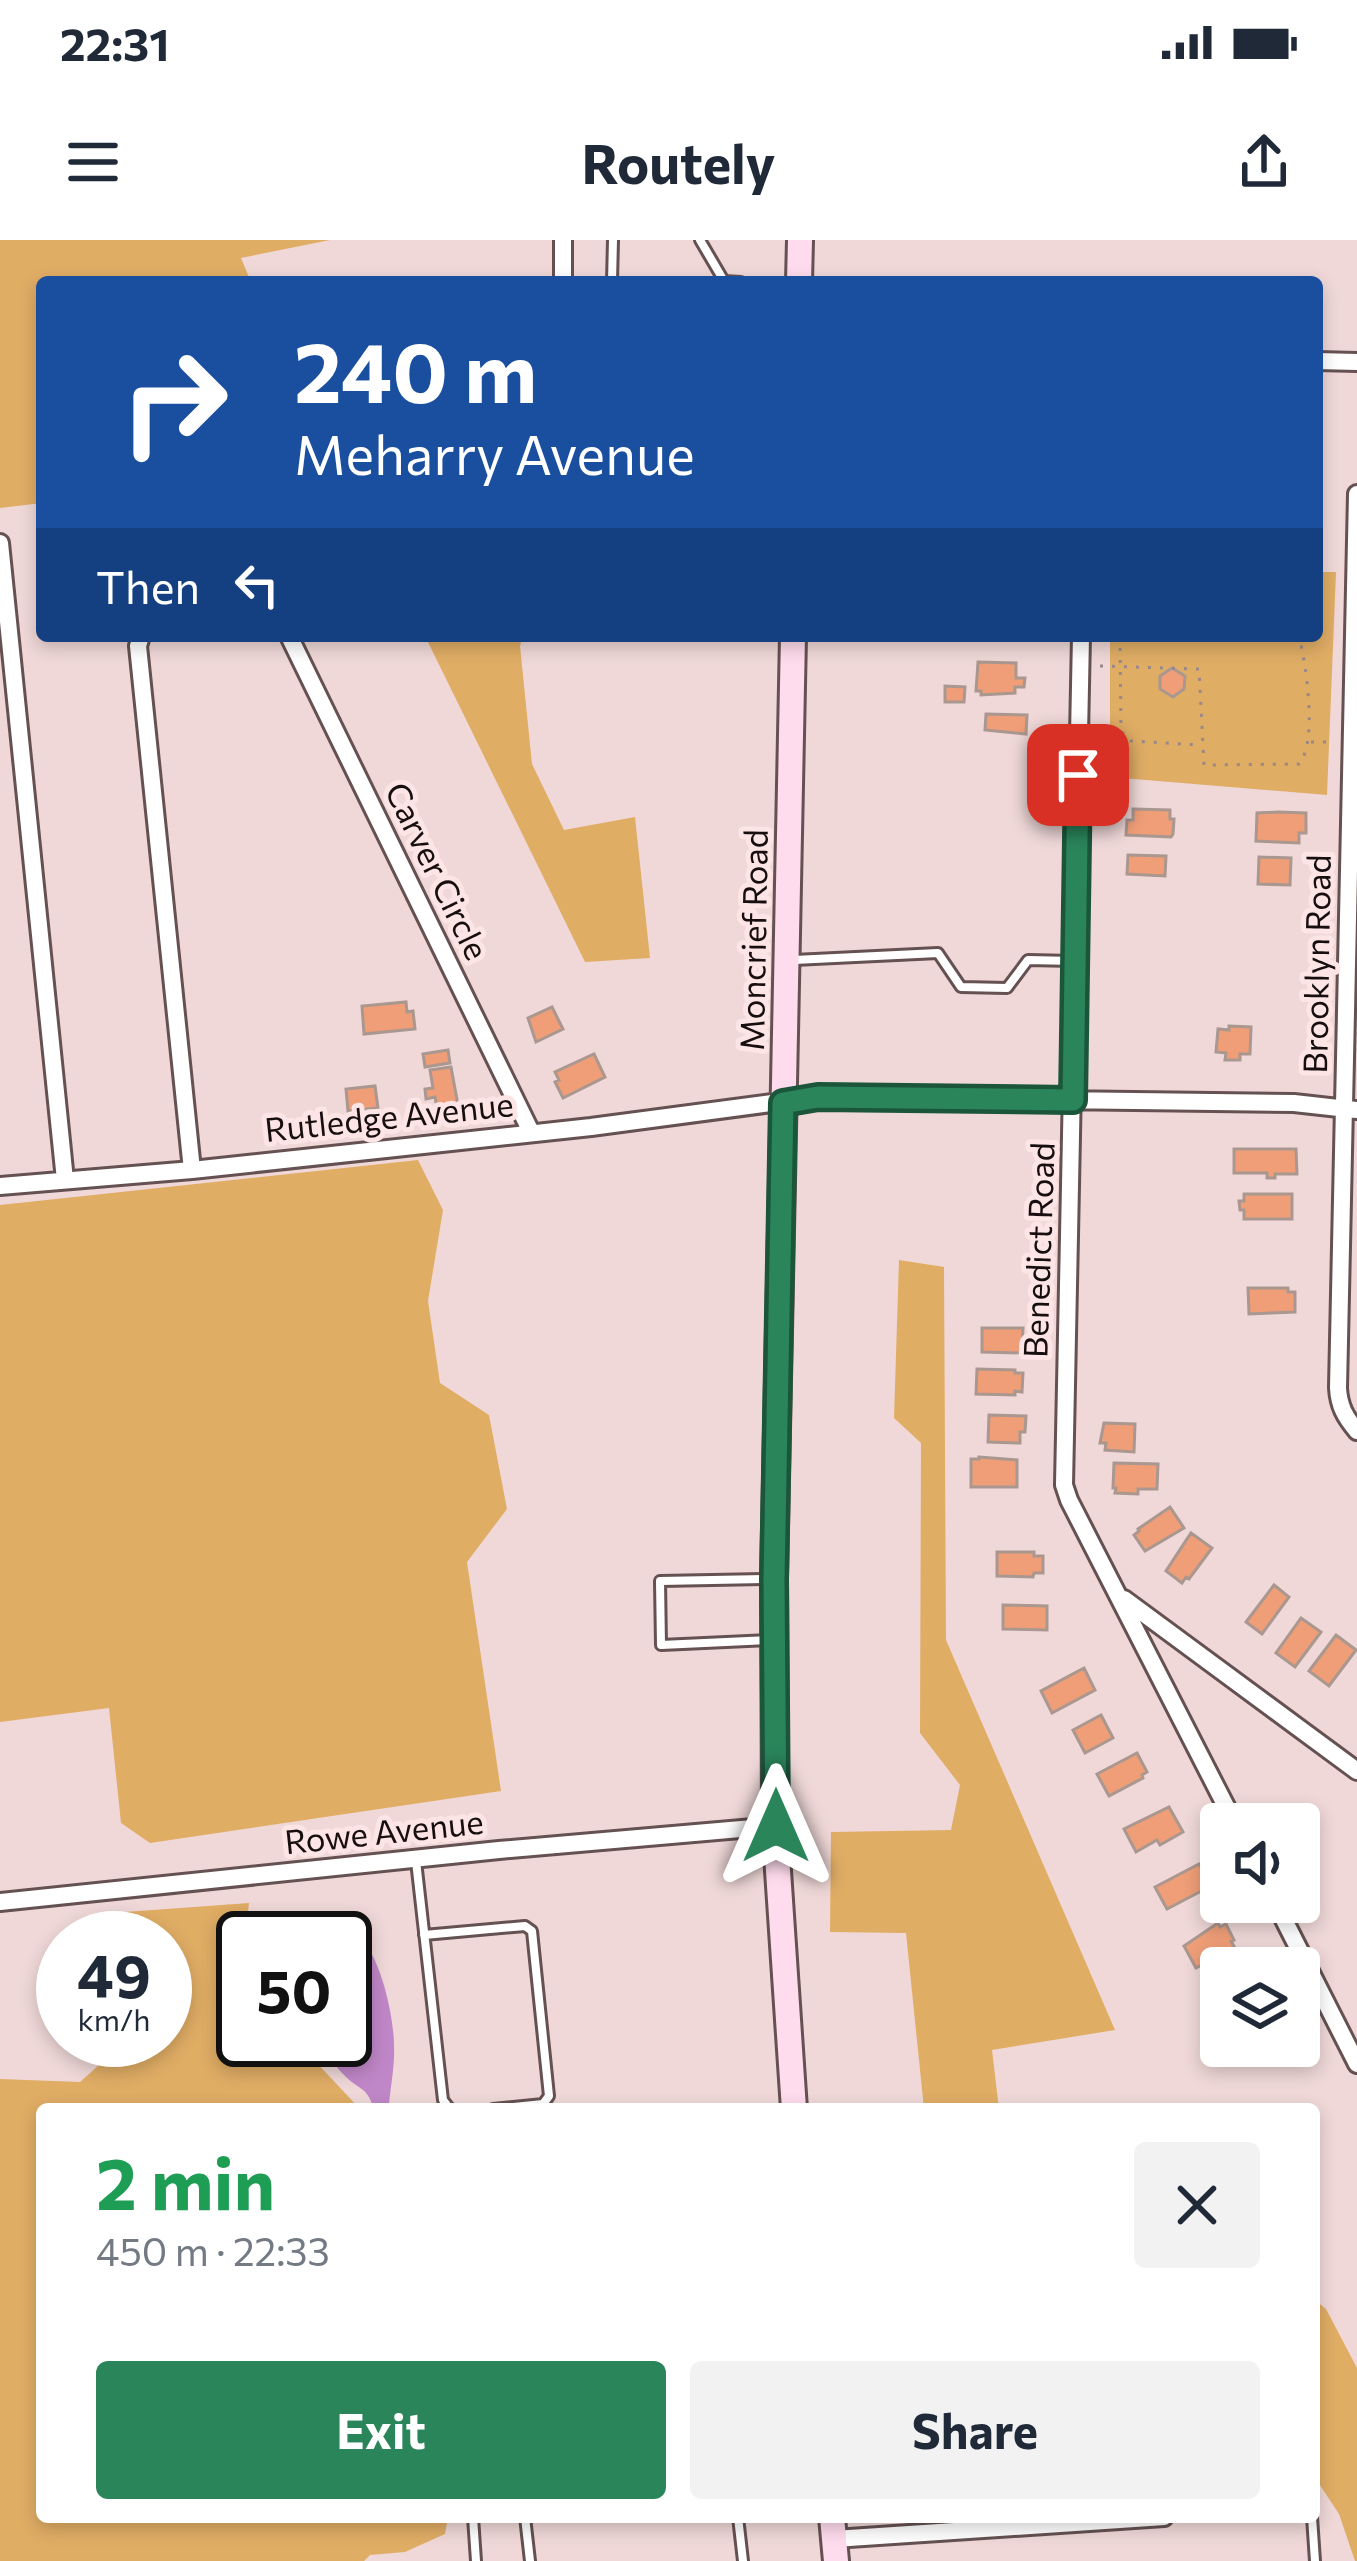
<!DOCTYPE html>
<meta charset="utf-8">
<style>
body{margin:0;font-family:Commissioner,sans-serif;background:#f2f2f3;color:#1f2937;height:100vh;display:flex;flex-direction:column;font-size:45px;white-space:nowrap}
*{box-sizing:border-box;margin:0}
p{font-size:39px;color:#747a83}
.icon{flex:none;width:66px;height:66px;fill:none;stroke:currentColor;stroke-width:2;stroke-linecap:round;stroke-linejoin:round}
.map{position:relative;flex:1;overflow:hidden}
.side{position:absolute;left:36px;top:1863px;width:1284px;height:420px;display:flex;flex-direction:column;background:#fff;border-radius:12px;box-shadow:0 6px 18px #0003}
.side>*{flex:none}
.guide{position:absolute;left:36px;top:36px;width:1287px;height:366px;border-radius:12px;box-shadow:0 6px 18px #0003;background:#1a4fa0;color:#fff;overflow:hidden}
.controls{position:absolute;left:1200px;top:1563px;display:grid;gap:24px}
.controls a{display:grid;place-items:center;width:120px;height:120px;border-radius:12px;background:#fff;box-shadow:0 6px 18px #0003;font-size:60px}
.speed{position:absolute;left:36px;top:1671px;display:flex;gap:24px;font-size:60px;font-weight:700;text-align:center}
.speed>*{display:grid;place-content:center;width:156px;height:156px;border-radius:50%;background:#fff;box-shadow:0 6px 18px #0003;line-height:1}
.speed small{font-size:30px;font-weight:400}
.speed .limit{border:6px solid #111;border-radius:18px;background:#fff;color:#111}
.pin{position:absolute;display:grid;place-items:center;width:102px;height:102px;color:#fff;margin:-51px;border-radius:24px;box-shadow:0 6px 18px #0006}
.me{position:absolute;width:132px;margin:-66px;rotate:0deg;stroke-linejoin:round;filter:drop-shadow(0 0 9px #0008)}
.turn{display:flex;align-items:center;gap:42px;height:252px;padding:0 60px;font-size:54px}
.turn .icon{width:156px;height:156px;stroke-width:2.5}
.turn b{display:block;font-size:84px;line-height:102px}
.then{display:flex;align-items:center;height:114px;padding:0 60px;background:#0003;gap:24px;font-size:45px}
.round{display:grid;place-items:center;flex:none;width:126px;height:126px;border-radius:12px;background:#f2f2f3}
.overview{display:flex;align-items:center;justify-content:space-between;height:204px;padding:0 60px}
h1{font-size:72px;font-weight:700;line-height:90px;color:#1e9e55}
.primary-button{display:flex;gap:24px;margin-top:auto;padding:24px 60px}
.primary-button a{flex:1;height:138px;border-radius:12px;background:#2a855b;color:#fff;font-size:48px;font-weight:700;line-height:138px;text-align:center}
.primary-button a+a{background:#f2f2f3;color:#1f2937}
.status{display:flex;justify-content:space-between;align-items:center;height:84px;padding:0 60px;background:#fff;direction:ltr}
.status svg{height:33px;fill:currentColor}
header{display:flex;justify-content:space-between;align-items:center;height:156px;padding:0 60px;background:#fff;font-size:54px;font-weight:700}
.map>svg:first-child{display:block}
.green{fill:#e0ad65}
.water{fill:#c087c8}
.building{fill:#ef9e77;stroke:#aa978f;stroke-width:3}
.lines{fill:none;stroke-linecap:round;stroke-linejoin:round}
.lane-casing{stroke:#655151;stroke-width:14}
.street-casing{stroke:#655151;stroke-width:22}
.secondary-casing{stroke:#655151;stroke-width:30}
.path{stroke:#9a8888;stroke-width:3;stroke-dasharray:3 9;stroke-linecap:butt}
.lane{stroke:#fff;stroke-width:8}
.street{stroke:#fff;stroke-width:16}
.secondary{stroke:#ffdced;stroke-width:24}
.route-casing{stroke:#1b563b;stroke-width:30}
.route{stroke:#2a855b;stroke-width:21}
.labels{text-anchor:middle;stroke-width:10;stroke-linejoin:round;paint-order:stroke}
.street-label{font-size:33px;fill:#170f0f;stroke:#fde5e5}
</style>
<div class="status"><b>22:31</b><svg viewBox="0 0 49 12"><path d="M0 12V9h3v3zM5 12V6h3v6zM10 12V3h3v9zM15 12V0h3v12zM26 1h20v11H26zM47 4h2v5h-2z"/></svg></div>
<header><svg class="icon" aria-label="menu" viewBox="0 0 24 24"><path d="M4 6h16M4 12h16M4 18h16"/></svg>Routely<svg class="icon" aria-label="share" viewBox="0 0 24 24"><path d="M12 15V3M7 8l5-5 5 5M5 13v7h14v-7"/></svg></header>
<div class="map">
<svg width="1357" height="2321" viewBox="0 0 1357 2321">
<rect width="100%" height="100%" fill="#f0d8d8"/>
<path class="green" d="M0,0H330L241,18L251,42H42V263L0,268Z
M1317,332H1336L1327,555L1110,537V396H1317Z
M425,396H523L520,406L532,524L564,590L635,577L650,718L585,722Z
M418,920L443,970L428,1061L440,1143L489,1175L507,1269L467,1322L501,1551L150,1603L121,1583L109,1468L0,1482V965Z
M899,1020L944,1027L946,1400L1115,1790L992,1810L999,1869H924L906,1693L830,1692L831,1592L951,1590L960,1545L920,1493L921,1203L894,1178Z
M249,1663L245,1698H243V1800H308L315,1821L360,1869H42V2277H448L445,2294L405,2312L370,2315L364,2321H0V1839L80,1842L127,1800H165V1698H127L125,1672Z
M1314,2059L1326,2069L1357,2128V2321H1355L1339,2274L1314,2236Z"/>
<path class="water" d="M301,1695H358C380,1714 394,1776 394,1805C395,1824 391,1844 389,1864L381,1869H374C367,1847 361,1851 346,1837C335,1827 327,1814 322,1800H345V1698H293Z"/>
<path class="building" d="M978,422L1016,423V438H1025L1024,447H1015V453L981,455V451H976Z
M1172,428L1185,436L1184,449L1173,457L1160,449V436Z
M945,446L965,447L964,462H945Z
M986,474L1027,475L1026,494L985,490Z
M1133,569L1170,570V579H1174L1173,594L1171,597L1126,595L1127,580H1133Z
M1278,572L1306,573V593H1299V603L1256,601L1257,573Z
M1128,615L1166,616L1165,636L1127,634Z
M1259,617L1291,618L1290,645L1258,644Z
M406,762L407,772L413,771L415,789L364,794L362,766Z
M552,767L563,789L536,802L528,778Z
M1229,786L1251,787L1250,814H1240V820H1225L1226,813L1216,812L1218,789L1229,790Z
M448,810L450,823L425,827L423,814Z
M594,814L605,837L563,858L555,842L559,840L555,832Z
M451,827L458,865L437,868L435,857L426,859L425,849L433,848L430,830Z
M375,846L378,868L348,871L346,849Z
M1234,909H1296L1297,934H1275V938H1267V933H1234Z
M1244,954H1292V979H1244V970H1240L1239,961H1244Z
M1248,1048H1288V1052H1295V1072L1249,1074Z
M982,1088H1023L1022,1113L982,1112Z
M977,1129L1015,1130V1133H1023L1022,1152L1015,1151V1155L976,1154Z
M989,1175L1026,1176L1025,1192H1020V1203L988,1202Z
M1104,1183L1135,1184L1134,1212L1105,1210L1106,1203H1100Z
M979,1217L1017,1220V1247H971V1219H979Z
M1114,1223L1158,1224L1157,1249H1138V1254L1115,1253L1116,1248H1113Z
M1170,1267L1184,1288L1145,1311L1134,1295L1139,1291L1138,1289Z
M1191,1293L1212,1308L1189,1339L1186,1337L1182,1343L1166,1331Z
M997,1312H1034V1316H1043V1333H1034L1033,1337L997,1336Z
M1274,1345L1289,1357L1262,1394L1246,1382Z
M1003,1365L1047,1366V1390L1003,1389Z
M1301,1378L1321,1392L1295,1427L1276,1413Z
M1336,1395L1356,1410L1329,1446L1309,1431Z
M1084,1428L1095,1450L1052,1473L1041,1451Z
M1101,1475L1113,1498L1085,1513L1073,1490Z
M1137,1513L1147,1532L1142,1535L1143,1538L1109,1556L1097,1534Z
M1169,1567L1183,1592L1160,1605L1157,1600L1136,1612L1124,1589Z
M1199,1624L1211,1646L1167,1669L1155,1647Z
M1218,1683L1220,1687L1226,1684L1234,1700L1231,1701L1235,1708L1196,1728L1184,1706Z"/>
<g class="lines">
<defs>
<path id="lane" d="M700,0L724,41L741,42
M612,42L613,0
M794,720L938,713L961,747L1007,748L1028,720L1074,721
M767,1339L660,1341L661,1405L769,1400
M416,1621L443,1860L450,1869
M424,1695L525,1686L532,1691L549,1856L543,1864L493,1869
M473,2277L476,2321
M525,2277L530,2321
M738,2277L743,2321
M1312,2277L1315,2321"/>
<path id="street" d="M563,42V0
M1317,121L1357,122
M1357,254L1338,1148C1339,1166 1345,1177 1357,1191
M0,303L65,940
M141,396L138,406L192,930
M289,396L531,892
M1081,396L1064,1245L1069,1260L1235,1584
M0,946L192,930L591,887L817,857L1294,863L1357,870
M1124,1359L1357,1531
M0,1662L499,1610L775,1586
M1275,1662L1357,1824
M834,2299L1164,2277"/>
<path id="secondary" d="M799,42L800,0
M793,396L774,1339L775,1586L794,1869
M832,2277L836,2321"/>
</defs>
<use href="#lane" class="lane-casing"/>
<use href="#street" class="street-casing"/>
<use href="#secondary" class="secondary-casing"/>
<path class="path" d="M1120,396L1121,491L1131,501L1200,505
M1100,426L1199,429L1204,525L1299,524C1318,502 1306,424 1299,396
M1311,502H1331"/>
<use href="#lane" class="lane"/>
<use href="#street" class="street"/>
<use href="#secondary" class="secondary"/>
</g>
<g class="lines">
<defs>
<path id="route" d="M776,1586L774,1339L783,863L818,857L1073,860L1078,535"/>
</defs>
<use href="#route" class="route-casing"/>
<use href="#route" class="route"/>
</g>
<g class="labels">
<g class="street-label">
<text transform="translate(437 631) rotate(64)" y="12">Carver Circle</text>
<text transform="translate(754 700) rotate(-89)" y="12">Moncrief Road</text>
<text transform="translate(1317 724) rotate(-89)" y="12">Brooklyn Road</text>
<text transform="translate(389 877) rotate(-6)" y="12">Rutledge Avenue</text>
<text transform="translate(1039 1010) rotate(-88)" y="12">Benedict Road</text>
<text transform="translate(384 1592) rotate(-6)" y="12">Rowe Avenue</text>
</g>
</g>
</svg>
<div class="controls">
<a><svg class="icon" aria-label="sound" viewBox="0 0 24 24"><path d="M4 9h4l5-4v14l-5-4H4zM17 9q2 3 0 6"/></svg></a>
<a><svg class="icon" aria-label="layers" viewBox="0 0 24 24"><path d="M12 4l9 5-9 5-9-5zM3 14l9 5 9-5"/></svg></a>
</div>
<div class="speed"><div>49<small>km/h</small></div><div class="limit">50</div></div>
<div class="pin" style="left:1078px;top:535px;background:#d93025"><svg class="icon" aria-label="arrive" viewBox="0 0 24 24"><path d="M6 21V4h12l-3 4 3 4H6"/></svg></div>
<svg class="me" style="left:776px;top:1586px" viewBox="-20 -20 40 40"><path d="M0-17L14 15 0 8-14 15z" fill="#2a855b" stroke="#fff" stroke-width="4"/></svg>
<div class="guide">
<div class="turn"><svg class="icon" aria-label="right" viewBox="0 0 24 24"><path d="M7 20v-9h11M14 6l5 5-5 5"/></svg><div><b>240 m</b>Meharry Avenue</div></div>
<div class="then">Then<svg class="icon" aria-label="left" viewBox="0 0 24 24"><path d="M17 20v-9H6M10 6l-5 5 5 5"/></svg></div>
</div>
<section class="side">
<div class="overview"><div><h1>2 min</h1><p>450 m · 22:33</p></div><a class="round"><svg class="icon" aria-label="close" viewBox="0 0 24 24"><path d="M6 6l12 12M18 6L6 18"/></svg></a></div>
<div class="primary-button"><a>Exit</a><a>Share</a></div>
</section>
</div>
